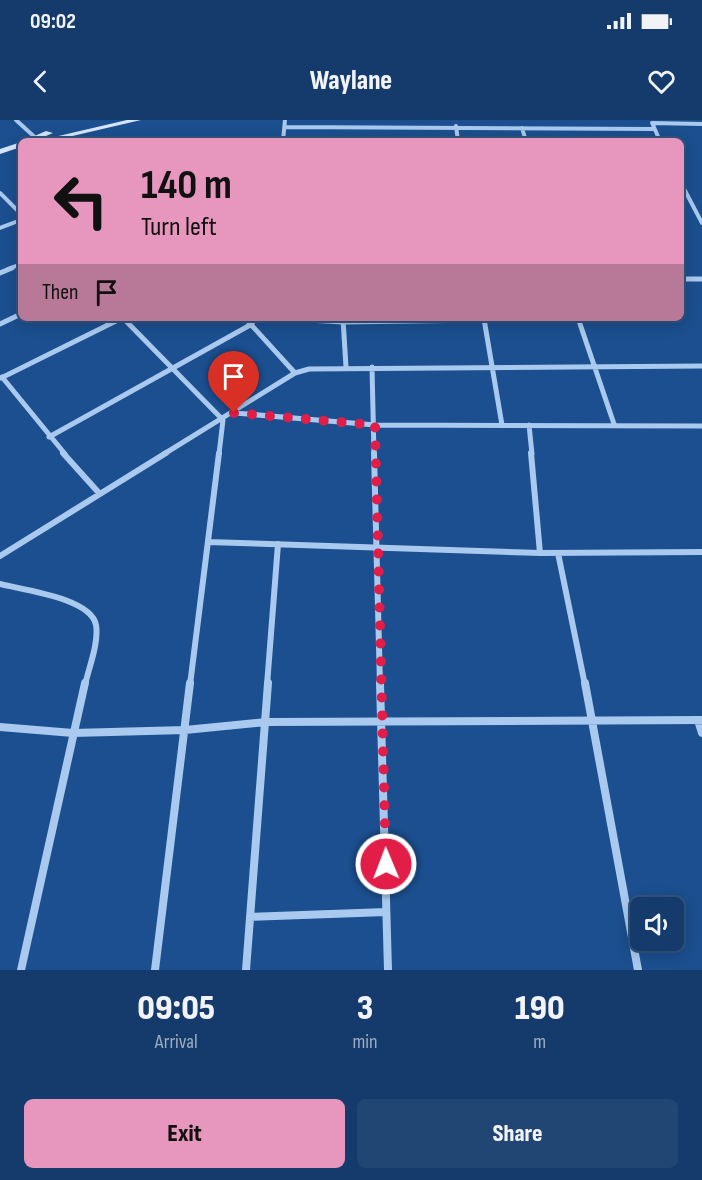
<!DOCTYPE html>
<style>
body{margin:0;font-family:"Sofia Sans Condensed",sans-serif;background:#214673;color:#f1f3f6;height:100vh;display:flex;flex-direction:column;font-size:22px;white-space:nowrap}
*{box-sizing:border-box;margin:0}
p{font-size:20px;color:#9dadc1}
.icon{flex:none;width:33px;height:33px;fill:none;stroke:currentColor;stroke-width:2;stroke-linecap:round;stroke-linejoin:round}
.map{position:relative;height:850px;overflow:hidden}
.side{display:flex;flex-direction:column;background:#143b6b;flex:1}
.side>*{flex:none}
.hud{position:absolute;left:18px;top:18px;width:666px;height:183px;border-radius:9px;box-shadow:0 3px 15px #0003,0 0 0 2px #33557e;background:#e797bd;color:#111;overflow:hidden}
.buttons{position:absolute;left:630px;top:777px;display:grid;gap:12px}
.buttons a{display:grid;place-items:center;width:54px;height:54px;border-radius:9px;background:#143b6b;box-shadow:0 3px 15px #0003,0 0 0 2px #33557e;font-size:30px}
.pin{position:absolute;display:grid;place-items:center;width:51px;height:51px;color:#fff;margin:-62px -26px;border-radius:50% 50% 50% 0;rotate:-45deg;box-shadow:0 0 6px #0007}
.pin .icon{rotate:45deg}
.me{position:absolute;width:66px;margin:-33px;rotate:359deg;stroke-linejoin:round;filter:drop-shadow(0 0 4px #0008)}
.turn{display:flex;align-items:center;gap:21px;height:126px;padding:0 24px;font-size:27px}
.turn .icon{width:78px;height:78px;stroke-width:2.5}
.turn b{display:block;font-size:42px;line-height:51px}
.then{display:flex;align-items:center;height:57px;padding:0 24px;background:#0003;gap:12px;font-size:22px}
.eta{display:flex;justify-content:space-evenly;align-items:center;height:102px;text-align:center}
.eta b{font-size:36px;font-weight:800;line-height:42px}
.action{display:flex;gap:12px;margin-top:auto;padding:12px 24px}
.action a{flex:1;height:69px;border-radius:9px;background:#e797bd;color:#111;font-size:24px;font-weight:800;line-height:69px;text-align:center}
.action a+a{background:#214673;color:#f1f3f6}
.status{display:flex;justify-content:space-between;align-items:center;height:42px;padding:0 30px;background:#143b6b;direction:ltr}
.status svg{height:16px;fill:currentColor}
header{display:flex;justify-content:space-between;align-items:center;height:78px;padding:0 24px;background:#143b6b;font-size:27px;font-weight:800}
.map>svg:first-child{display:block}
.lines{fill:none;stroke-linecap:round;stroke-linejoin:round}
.street-far3{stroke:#a9c9ee;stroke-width:4}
.street-far2{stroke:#a9c9ee;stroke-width:5}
.street-far1{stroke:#a9c9ee;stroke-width:6}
.street{stroke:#a9c9ee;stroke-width:8}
.secondary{fill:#d6e6fa;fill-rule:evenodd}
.route{stroke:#e11d48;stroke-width:10;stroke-dasharray:0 18}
</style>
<div class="status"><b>09:02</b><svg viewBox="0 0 49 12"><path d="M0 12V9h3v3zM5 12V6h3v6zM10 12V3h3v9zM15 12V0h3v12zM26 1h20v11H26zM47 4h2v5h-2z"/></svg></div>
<header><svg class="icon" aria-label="back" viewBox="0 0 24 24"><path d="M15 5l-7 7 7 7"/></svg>Waylane<svg class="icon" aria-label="heart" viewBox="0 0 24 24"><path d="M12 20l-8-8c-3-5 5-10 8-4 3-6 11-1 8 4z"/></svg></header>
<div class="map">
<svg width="702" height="850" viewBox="0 0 702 850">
<rect width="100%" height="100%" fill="#1b4f8f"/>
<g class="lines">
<path class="street-far3" d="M16,0L39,21
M652,3L702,4
M653,5L660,21
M456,6L458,21
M285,7L654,9
M522,8L526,21
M283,21L285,0
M681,63L702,103
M0,73L21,94
M0,108L21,100
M8,149L21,144"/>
<path class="street-far2" d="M0,153L12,148
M681,159H702
M123,198L223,300L219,334
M245,198L295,253
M272,198L343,202L484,200
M578,198L614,304
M343,199L346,247
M484,199L502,305
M0,204L21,194
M372,247L374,334
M2,257L65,334
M1,258L122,198
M235,293L375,305L702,306
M529,305L532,334
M49,317L252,204L254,198
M164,334L295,253L309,249L702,246"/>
<path class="street-far1" d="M63,333L99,373
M374,333L380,565
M531,333L540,433
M208,422L540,433L702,432
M558,433L585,565
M0,436L166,333
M0,464C23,470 91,478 96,505C99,523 89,547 85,565
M190,565L219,333
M267,565L278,424"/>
<path class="street" d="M380,563L388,850
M585,563L638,850
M698,600L702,613
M0,607L73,613L185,610L266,602L702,600
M250,797L386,792
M21,850L85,563
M155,850L190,563
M246,850L268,563"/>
<path class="secondary" d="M127,0H141L51,21H37Z
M46,11L53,13L34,21H23Z
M21,22V27L0,34V29Z"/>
</g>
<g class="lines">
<path class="route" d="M234,293L375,305L386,744"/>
</g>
</svg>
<div class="buttons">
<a><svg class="icon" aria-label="sound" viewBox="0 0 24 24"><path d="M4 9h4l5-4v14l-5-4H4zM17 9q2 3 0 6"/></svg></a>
</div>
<div class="pin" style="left:234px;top:293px;background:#d93025"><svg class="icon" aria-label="arrive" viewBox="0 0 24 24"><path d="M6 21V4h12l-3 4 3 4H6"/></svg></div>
<svg class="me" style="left:386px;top:744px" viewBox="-20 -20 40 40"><circle r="17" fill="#e11d48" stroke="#fff" stroke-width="3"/><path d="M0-11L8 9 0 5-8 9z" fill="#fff"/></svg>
<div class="hud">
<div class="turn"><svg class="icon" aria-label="left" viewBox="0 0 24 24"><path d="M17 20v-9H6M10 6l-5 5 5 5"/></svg><div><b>140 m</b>Turn left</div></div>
<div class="then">Then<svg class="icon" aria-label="arrive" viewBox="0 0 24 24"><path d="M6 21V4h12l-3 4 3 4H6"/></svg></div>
</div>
</div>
<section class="side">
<div class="eta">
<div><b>09:05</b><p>Arrival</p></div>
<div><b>3</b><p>min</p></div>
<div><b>190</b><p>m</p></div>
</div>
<div class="action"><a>Exit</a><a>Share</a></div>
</section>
